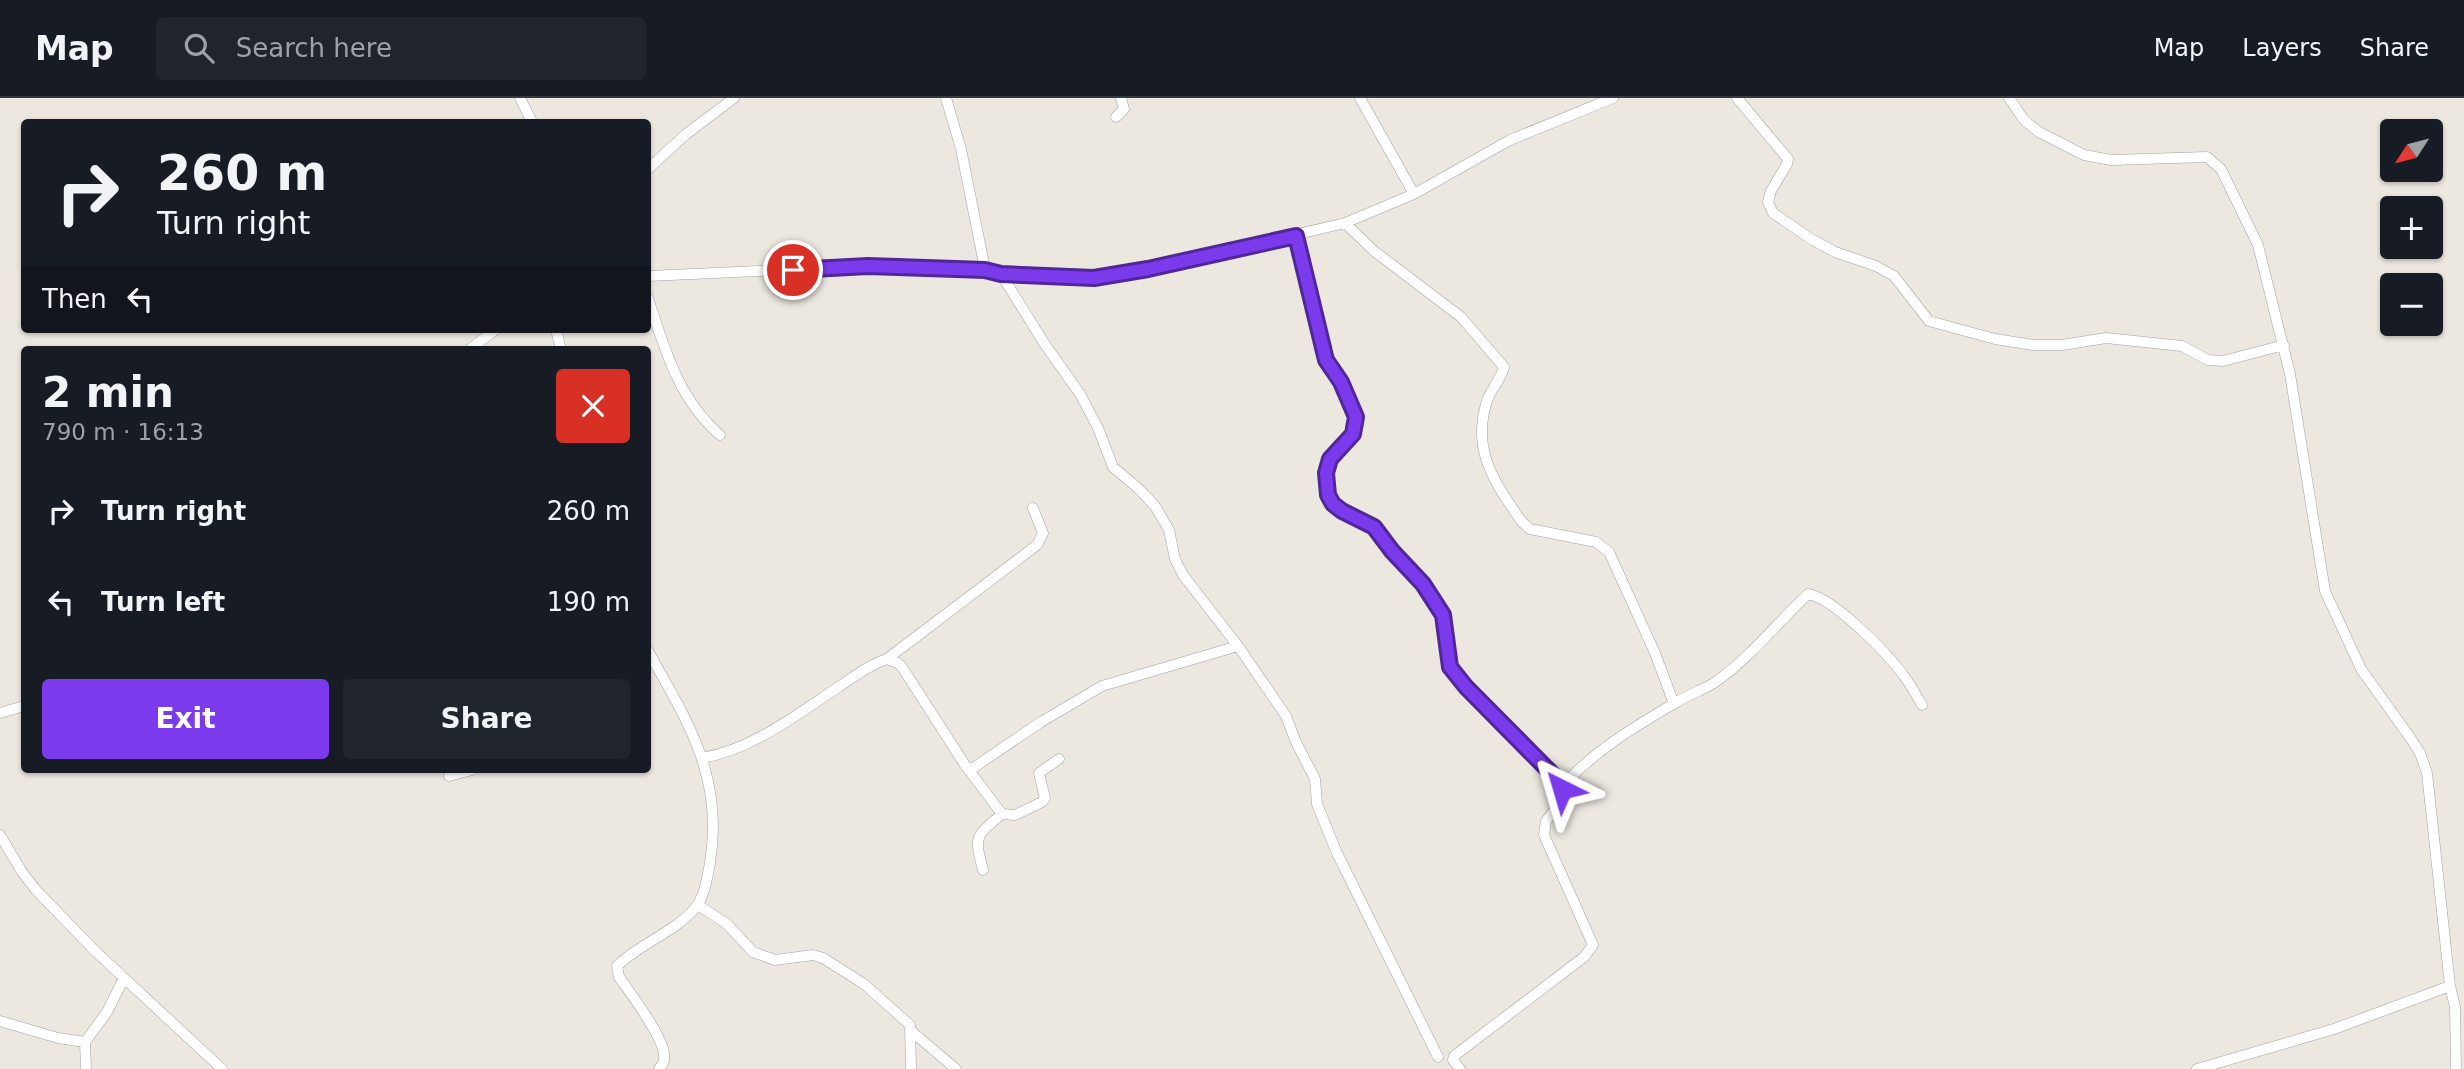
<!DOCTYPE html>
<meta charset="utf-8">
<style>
body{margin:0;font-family:"DejaVu Sans",sans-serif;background:#20242c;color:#f1f3f6;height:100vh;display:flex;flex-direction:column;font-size:26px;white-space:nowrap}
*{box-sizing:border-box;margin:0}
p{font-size:23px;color:#9ea1a6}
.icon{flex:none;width:38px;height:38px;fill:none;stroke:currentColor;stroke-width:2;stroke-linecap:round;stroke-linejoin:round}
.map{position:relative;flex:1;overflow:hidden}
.drawer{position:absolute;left:21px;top:248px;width:630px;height:427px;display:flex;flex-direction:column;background:#171b24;border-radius:7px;box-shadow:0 2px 5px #0004}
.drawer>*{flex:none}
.guide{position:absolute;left:21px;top:21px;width:630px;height:214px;border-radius:7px;box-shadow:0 2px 5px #0004;background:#171b24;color:#f1f3f6;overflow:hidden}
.needle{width:46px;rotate:234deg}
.buttons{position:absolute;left:2380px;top:21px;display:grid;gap:14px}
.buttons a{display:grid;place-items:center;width:63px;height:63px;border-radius:7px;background:#171b24;box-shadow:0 2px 5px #0004;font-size:35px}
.pin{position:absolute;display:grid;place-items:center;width:60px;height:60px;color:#fff;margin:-30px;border:4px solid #fff;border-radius:50%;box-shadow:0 2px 7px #0007}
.me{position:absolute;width:77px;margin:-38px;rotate:320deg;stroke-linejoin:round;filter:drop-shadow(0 0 5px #0008)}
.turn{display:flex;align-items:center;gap:24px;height:147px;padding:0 21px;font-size:32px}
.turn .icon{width:91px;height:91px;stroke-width:2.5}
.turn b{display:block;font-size:49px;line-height:60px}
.then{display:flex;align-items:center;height:66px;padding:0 21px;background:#0003;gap:14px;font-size:26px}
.round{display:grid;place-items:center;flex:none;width:74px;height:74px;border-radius:7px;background:#20242c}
.headline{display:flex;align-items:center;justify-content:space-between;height:119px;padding:0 21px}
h1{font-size:42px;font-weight:700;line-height:52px}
.button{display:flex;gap:14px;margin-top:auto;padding:14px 21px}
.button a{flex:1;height:80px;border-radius:7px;background:#7c3aed;color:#fff;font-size:28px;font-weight:700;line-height:80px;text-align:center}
.button a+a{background:#20242c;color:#f1f3f6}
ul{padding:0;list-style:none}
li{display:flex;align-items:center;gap:21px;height:91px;padding:0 21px}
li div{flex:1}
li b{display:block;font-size:26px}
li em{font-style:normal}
header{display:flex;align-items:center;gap:42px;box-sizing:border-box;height:98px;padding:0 35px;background:#171b24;border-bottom:2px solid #363941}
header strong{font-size:33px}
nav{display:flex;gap:38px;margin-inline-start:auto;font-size:24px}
.search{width:490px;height:63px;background:#20242c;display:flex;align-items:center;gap:18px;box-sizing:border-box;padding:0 24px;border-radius:7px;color:#9ea1a6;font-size:26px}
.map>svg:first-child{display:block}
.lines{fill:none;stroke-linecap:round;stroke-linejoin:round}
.minor-casing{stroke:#a2a2a2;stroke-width:11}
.minor{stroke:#fff;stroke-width:10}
.route-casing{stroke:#51269a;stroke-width:18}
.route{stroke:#7c3aed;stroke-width:12}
</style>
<header>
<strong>Map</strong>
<div class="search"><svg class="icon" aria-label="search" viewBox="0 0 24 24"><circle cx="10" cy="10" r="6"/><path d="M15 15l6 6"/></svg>Search here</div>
<nav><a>Map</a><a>Layers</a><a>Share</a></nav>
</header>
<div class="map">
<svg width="2464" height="971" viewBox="0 0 2464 971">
<rect width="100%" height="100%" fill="#ece8e0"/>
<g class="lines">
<defs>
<path id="minor" d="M520,0L532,24
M946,0L961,51L985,171
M1360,0L1414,96
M1737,0L1788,61L1787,66L1771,93L1768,104L1773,115L1811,141L1835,154L1876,168L1894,178L1929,223L1995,241L2033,247H2062L2106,240L2182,248L2208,262L2223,263L2284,247
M2009,0L2024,22L2039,34L2084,57L2111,62L2207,59L2221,71L2258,147L2290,276L2325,493L2361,571L2409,638L2420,655L2427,675L2450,888L2455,909L2456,971
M1116,19L1124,11L1121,0
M648,71L685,37L734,0
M1345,125L1374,153L1461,219L1504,269C1501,281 1491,291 1487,303C1471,353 1495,385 1522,424L1530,431L1596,444L1609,454L1655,555L1674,606
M1296,137L1326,262L1341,284L1356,319L1353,336L1330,361L1326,375L1328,396L1333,406L1342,413L1374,429L1392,453L1423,486L1443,517L1449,545L1450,569L1476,599L1563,687L1564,700L1546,723L1544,737L1593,847L1584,859L1454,958L1453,962L1460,971
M1001,176L1044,245L1080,296L1098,330L1113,369L1139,391L1155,408L1169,432L1175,461L1183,477L1238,548L1286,618L1296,644L1315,681L1317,706L1337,755L1438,959
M648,178L868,168L985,171L1001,176L1094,180L1148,171L1345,125L1414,96L1510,42L1613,0
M648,200C664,249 678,301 720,337
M556,231L561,252
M469,252L496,231
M648,553C688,624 724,679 710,765C707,780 705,798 695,810C674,835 640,845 617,868L619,879C631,896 662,937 664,956C665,963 663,966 659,971
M887,561L1037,447L1043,435L1033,410
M0,615L24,608
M702,660C754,651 797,616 840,588C855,578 871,566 887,561L898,565L902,569L965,667L1002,716L1015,717L1042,704L1045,700L1039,675L1059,661
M970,672L1041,624L1102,588L1238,548
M449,678L472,672
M1563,687C1596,652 1634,629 1675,605C1688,597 1702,592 1714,585C1749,561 1777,525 1808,496C1834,500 1888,556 1904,578C1911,587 1916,597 1922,607
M0,737L22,774L36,792L95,853L222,971
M983,772C974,737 975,739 1002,716
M698,807L727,826L753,854L775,862L813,857L823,860L864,886L910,927L911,971
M0,923L58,940L85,944
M910,932L956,971
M86,971L85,944L107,914L124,880
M2197,971L2334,931L2450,888"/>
</defs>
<use href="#minor" class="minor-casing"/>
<use href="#minor" class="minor"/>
</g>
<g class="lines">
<defs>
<path id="route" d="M793,172L868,168L985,172L1001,176L1094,180L1148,171L1296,138L1326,262L1341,284L1356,319L1353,336L1330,361L1326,375L1328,397L1333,406L1342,413L1374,429L1392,453L1423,486L1443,517L1450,569L1466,589L1563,687L1562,691"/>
</defs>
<use href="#route" class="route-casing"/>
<use href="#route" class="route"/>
</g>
</svg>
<div class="buttons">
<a><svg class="needle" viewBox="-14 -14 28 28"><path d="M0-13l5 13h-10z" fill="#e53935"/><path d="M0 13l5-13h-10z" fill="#9ea1a6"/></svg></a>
<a>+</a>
<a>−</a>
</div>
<div class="pin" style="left:793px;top:172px;background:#d93025"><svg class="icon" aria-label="arrive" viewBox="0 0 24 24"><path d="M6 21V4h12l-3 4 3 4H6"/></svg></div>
<svg class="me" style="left:1562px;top:691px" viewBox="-20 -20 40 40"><path d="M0-17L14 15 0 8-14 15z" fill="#7c3aed" stroke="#fff" stroke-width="4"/></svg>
<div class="guide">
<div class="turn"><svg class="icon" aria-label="right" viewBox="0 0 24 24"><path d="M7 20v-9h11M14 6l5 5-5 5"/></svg><div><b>260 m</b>Turn right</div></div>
<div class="then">Then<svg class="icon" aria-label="left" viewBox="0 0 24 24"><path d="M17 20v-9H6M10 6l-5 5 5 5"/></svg></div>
</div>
<section class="drawer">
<div class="headline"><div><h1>2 min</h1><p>790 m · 16:13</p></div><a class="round" style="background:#d93025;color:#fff"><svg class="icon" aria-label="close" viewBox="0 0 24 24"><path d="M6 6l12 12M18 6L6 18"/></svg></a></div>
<ul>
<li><svg class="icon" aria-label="right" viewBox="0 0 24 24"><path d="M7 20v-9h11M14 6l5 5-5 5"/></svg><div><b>Turn right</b></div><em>260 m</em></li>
<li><svg class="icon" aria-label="left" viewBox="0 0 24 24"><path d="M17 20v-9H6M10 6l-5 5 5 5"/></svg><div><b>Turn left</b></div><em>190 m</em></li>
</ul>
<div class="button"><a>Exit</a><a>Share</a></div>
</section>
</div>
